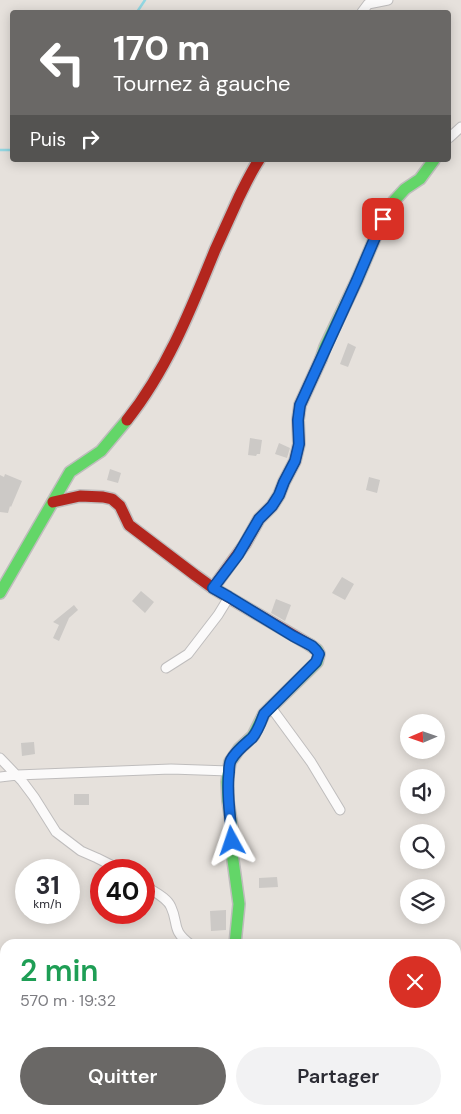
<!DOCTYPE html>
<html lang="fr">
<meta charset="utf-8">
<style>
body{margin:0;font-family:"DM Sans",sans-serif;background:#f2f2f3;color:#2b2b33;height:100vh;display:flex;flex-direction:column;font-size:19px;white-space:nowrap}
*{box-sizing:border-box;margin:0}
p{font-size:16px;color:#7c7c81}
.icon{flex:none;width:28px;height:28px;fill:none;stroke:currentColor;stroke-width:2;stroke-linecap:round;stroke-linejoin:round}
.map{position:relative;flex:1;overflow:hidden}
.drawer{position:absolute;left:0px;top:939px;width:461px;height:176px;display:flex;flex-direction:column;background:#fff;border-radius:15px 15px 0 0;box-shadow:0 2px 12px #0003}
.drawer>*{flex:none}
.guide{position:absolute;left:10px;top:10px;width:441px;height:152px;border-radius:5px;box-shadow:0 2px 12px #0003;background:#6a6866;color:#fff;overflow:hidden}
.needle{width:32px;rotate:268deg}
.tools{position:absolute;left:400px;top:714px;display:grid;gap:10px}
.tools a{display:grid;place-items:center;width:45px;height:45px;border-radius:50%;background:#fff;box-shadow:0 2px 12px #0003;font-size:25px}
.speed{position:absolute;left:15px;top:859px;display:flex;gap:10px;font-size:25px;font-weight:700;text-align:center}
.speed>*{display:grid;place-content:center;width:65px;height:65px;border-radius:50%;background:#fff;box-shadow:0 2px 12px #0003;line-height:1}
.speed small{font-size:12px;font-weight:400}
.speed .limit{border:8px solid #d22;background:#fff;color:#111}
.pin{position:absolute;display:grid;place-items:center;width:42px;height:42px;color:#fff;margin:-21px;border-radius:10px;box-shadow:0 2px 8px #0006}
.me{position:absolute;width:55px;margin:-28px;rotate:355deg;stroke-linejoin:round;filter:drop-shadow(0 0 4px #0008)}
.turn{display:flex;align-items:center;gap:18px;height:105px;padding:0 20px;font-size:22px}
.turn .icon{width:65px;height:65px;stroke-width:2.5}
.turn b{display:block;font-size:35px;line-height:42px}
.then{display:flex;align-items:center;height:48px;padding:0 20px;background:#0003;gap:10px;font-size:19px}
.round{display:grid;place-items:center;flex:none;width:52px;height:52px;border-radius:26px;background:#f2f2f3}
.overview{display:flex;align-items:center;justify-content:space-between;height:85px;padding:0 20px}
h1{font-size:30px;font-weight:600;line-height:38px;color:#1e9e55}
.cta{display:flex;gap:10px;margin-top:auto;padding:10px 20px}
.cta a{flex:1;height:58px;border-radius:30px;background:#6a6866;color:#fff;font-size:20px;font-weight:600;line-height:58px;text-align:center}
.cta a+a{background:#f2f2f3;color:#2b2b33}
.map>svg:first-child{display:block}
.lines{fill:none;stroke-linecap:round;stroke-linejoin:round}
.stream{stroke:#93d8e3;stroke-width:2.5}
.building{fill:#ccc9c6}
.street-casing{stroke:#bfbdbd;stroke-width:11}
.fast-casing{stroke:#bfbdbd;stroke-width:14}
.jam-casing{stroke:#bfbdbd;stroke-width:14}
.street{stroke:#fbfafa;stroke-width:9}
.fast{stroke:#63d668;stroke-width:11}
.jam{stroke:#b3261e;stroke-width:11}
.route-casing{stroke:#114b97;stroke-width:12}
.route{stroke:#1a73e8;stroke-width:9}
</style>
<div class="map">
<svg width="461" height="1114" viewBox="0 0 461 1114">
<rect width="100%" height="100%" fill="#e6e1dc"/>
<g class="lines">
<path class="stream" d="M137,12L145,0
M0,150H12"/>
</g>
<path class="building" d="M348,343L356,347L348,367L340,364Z
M250,438L262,440L260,454H257L256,456L248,455Z
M279,443L290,448L287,458L275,454Z
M110,469L121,473L118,483L107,480Z
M5,474L22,481L11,507L10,506L8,513L0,512V475L4,477Z
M369,477L380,480L377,493L366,490Z
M342,577L354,584L345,600L332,593Z
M141,591L154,602L145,613L132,601Z
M276,599L291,605L285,621L271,613Z
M74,605L78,610L69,618L59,641L53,638L59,625L53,622Z
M34,742L35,754L22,756L21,743Z
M74,794H89V805H74Z
M277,877L278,887L259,888V878Z
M226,910V930L211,931L210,911Z"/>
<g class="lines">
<defs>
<path id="street" d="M362,12L368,4L388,0
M449,138L461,127
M166,668L188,654L218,615L229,597
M270,706L311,762L340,810
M0,758L22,781L34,797L56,832L81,851L97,858L121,870
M0,777L17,775L171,769L229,771
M144,885C152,891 167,897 171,907C179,924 171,930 190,944
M239,1114V1110
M268,1114L277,1110
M419,1114L456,1110"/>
<path id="fast" d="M321,359L325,347L357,280L383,219L394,201L405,189L420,179L434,160
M0,593L70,472L101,451L127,420
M235,944L239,904L232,853V828L228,801L227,782L230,762L239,749L253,736L264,714L317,662L319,654L317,650L310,645"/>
<path id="jam" d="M127,420C167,370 191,309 215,250C223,232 231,215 239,197C245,185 251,172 259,160
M53,502L80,496L103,497L112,499L120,506L129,525L195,575L213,588L310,645
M213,588L245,544L259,519L272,506L279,495L284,482L295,461L299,444L298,420L300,405L321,359"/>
</defs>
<use href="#street" class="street-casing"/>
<use href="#fast" class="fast-casing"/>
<use href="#jam" class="jam-casing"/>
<use href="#street" class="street"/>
<use href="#fast" class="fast"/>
<use href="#jam" class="jam"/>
</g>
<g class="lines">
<defs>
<path id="route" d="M232,841C231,817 226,795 229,772C229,768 229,764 231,760C236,751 244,745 252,738C258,731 261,722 264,714L316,662L319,654L316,650L312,646L293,636L229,597L213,588L238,555L259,519L272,506L279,495L284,482L295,461L299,444L298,420L300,405L357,280L383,219"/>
</defs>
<use href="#route" class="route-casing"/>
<use href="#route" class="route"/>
</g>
</svg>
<div class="tools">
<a><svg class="needle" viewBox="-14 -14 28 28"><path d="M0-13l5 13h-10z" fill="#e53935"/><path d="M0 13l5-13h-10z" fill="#7c7c81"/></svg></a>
<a><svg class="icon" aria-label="sound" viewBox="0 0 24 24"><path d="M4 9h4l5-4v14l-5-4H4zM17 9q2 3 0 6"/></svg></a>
<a><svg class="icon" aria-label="search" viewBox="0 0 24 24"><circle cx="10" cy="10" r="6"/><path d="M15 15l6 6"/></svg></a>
<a><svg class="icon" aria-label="layers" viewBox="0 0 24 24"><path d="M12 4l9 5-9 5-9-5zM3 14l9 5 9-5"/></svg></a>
</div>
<div class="speed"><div>31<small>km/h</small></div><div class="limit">40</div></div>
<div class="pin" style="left:383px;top:219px;background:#d93025"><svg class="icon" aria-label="arrive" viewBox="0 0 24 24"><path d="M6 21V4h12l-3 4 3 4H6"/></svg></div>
<svg class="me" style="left:232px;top:841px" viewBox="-20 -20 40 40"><path d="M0-17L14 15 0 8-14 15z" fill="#1a73e8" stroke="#fff" stroke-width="4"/></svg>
<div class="guide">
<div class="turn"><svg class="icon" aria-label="left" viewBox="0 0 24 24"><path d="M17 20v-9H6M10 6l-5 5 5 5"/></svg><div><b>170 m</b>Tournez à gauche</div></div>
<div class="then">Puis<svg class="icon" aria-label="right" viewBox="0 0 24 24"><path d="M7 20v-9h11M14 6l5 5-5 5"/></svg></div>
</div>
<section class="drawer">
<div class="overview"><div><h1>2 min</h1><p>570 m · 19:32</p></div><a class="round" style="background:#d93025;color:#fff"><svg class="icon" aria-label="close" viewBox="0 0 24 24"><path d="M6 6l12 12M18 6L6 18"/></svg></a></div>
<div class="cta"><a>Quitter</a><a>Partager</a></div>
</section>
</div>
